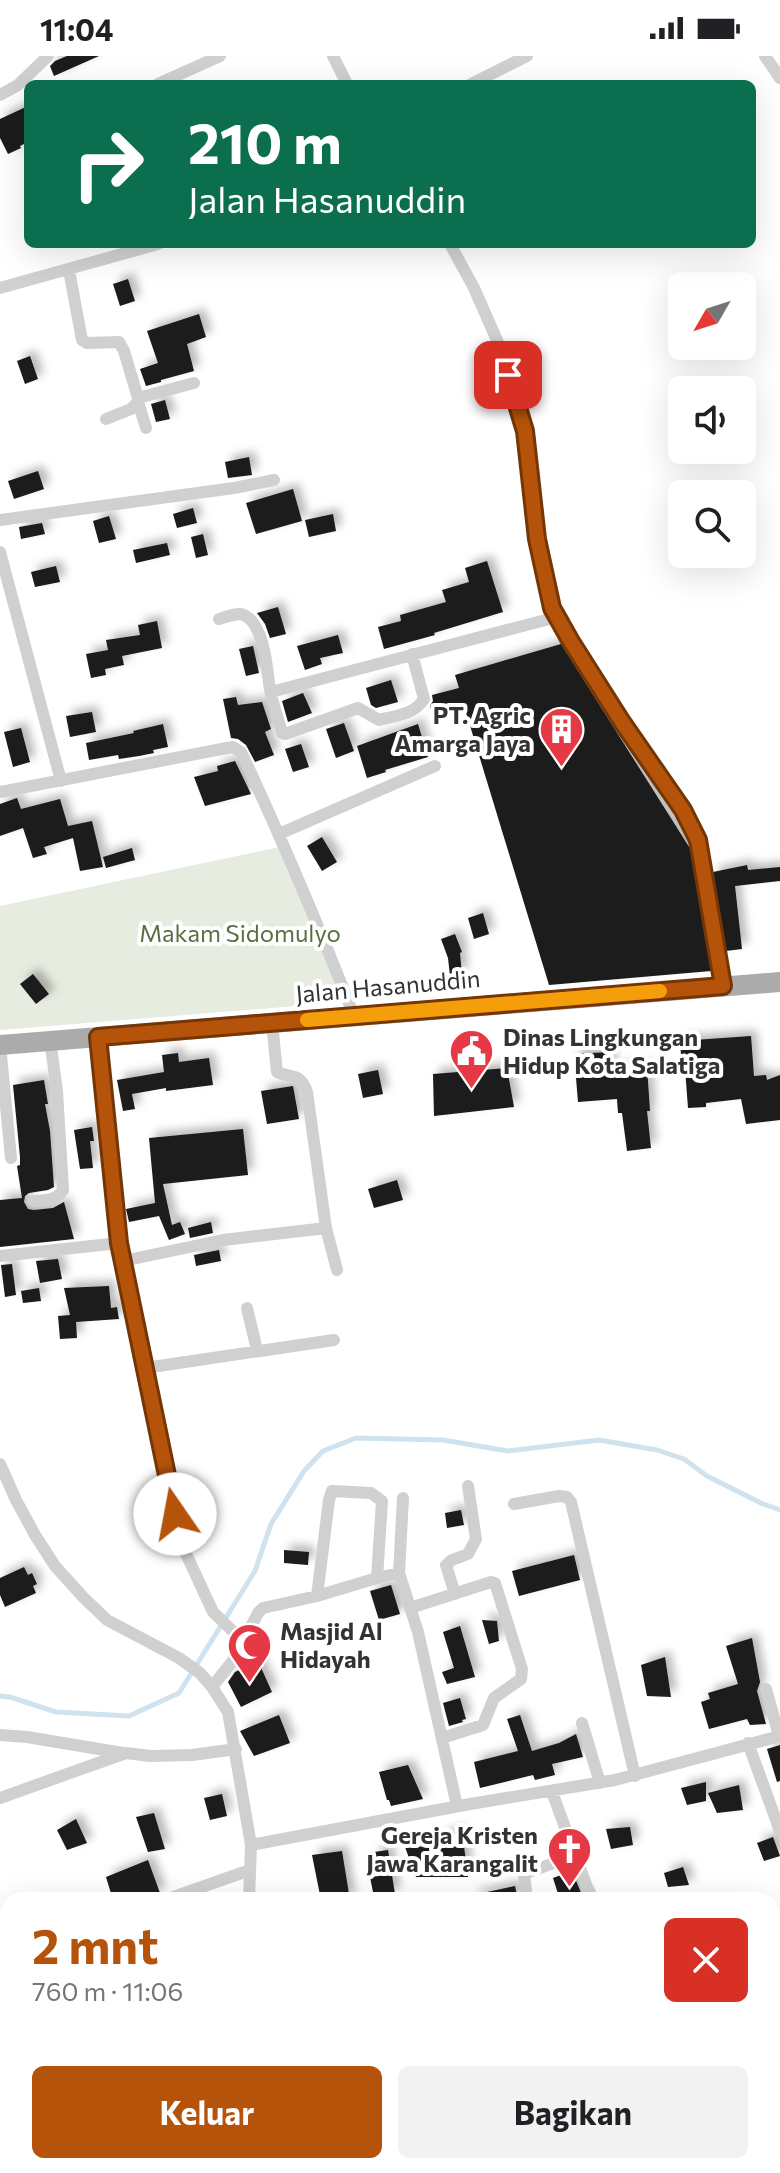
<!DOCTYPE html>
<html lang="id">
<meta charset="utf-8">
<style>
body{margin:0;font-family:Commissioner,sans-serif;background:#f2f2f2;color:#202124;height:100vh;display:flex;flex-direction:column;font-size:30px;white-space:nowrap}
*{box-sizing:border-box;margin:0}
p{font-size:26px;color:#757577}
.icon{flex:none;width:44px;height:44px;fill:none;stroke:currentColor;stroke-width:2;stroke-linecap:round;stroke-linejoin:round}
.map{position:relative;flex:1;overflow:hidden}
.panel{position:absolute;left:0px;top:1836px;width:780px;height:282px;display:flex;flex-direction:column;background:#fff;border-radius:24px 24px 0 0;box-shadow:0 8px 32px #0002}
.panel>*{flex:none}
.top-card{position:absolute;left:24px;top:24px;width:732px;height:168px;border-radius:12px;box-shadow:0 8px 32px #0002;background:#0b6e4f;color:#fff;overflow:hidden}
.needle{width:52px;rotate:231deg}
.buttons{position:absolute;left:668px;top:216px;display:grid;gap:16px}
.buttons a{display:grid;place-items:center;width:88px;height:88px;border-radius:12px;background:#fff;box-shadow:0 8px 32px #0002;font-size:40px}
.pin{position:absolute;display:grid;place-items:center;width:68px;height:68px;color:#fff;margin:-34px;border-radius:16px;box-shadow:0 4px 12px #0006}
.me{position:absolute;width:88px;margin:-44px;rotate:348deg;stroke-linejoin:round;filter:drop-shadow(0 0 6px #0008)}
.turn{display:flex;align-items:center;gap:28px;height:168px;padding:0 32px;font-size:36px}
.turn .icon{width:104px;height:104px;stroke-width:2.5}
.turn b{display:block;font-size:56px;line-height:68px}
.round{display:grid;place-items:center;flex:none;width:84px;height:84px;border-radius:12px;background:#f2f2f2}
.overview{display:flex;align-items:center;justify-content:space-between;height:136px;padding:0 32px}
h1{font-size:48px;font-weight:700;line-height:60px;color:#b45309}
.primary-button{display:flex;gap:16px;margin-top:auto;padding:16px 32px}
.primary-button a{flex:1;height:92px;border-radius:12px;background:#b45309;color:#fff;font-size:32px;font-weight:700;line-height:92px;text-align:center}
.primary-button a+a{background:#f2f2f2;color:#202124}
.status{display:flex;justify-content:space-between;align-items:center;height:56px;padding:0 40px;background:#fff;direction:ltr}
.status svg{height:22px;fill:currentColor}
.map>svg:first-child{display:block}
.green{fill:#e6ecdf}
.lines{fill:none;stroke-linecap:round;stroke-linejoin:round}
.stream{stroke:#cfe2ee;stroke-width:5}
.building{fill:#1a1a1a;filter:url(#shadow)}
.street{stroke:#d0d0d0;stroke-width:12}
.primary{stroke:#ababab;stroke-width:20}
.route-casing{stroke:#753606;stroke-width:20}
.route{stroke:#b45309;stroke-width:14}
.slow{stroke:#f59e0b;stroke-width:14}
.labels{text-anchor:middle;stroke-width:8;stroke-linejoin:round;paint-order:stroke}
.poi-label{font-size:24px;font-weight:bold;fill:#333;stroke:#fff;text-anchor:end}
.park-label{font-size:24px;fill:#56703f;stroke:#fff}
.street-label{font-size:24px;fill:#333;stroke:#fff}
</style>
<div class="status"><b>11:04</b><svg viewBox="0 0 49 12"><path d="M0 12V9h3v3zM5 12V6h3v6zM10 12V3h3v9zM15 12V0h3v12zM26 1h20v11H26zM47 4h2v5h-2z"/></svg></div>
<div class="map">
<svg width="780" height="2117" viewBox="0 0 780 2117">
<defs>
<filter id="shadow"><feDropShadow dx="6" dy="-6" stdDeviation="4" flood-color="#0004"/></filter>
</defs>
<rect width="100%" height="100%" fill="#fff"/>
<path class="green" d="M285,790L347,946L0,974V850Z"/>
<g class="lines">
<path class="stream" d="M0,1640L10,1641L56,1656L129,1660L179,1637L255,1515L271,1468L304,1415L323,1395L356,1382L443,1384L508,1395L599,1384L657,1394L684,1403L707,1420L763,1448L780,1454"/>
</g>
<path class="building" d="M67,0H99L54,20L50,10L55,5Z
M28,50V86L20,90L21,92L8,98L0,82V63Z
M128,223L135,245L120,250L113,228Z
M199,258L206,281L187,288L194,315L161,324V326L146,330L140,313L158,307L147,275Z
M30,300L38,323L25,328L17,305Z
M165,344L170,363L156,366L151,348Z
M249,401L252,419L228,422L225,406Z
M38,415L44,433L14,443L8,425Z
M293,433L302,465L256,478L246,447Z
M193,452L197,467L177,472L173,458Z
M333,458L336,475L309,481L305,464Z
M109,460L116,483L99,487L93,465Z
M42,467L45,478L21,483L19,471Z
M203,478L208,499L196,502L191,481Z
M167,487L170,499L136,507L133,494Z
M487,505L503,556L434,577L435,579L384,593L378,571L401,565L400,559L446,546L442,534L469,526L465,512Z
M56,510L60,526L35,531L31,516Z
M278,551L286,578L270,582L265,568L257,557Z
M157,565L162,592L122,600L124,609L105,613L106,619L91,622L86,598L108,594L106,584L140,579L138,569Z
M338,579L343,597L320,602L322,608L305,614L297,590Z
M561,588L691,794L711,915L549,929L464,650L432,659L430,650L433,645L432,639L459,632L455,619Z
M253,590L259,617L246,620L239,593Z
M391,624L398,646L376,652L371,649L366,632Z
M303,637L312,657L288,666L282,645Z
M236,641L238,649L262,646L271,673L265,676L274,699L255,706L246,689L238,683L231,682L223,643Z
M92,656L96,676L70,681L66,660Z
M344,667L354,695L336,702L326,673Z
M163,668L168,691L153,694L154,697L139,700L119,703L118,699L89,704L86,687L134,677L133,675Z
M418,668L428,701L385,714L386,716L367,722L357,690Z
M21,672L30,706L13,711L4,676Z
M301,688L309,711L293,716L285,693Z
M235,705L251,738L205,750L194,721L218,715L217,710Z
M17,742L21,753L60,743L68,770L92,765L103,811L80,815L73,782L44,791L47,798L33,802L23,772L0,780V748Z
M322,781L337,806L322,815L307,790Z
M132,792L135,804L106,812L103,801Z
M747,809L748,814L780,811V825L735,830L742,893L726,895L713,816Z
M483,857L489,878L474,883L468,862Z
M455,878L462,896L460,897L462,919L450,920L448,902L441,883Z
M33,918L49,938L36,948L20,928Z
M751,980L754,1020L766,1019L767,1024L780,1019V1064L746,1068L741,1043L706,1047V1051L688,1052L685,1012H682L680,985Z
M609,996L611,1013L647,1011L650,1055H647L651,1092L627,1095L622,1057H618L617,1043L578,1046L574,998Z
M178,997L179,1006L209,1002L213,1029L166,1035V1032L132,1038L135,1053L123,1055L117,1024L164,1016L162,999Z
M507,1012L514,1051L434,1060L433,1018Z
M378,1014L383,1038L363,1042L358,1018Z
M44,1024L48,1048H45L50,1075L54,1131L48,1134L29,1137L25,1140L24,1146L28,1153L34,1154L53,1152L64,1146L74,1183L0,1191V1144L22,1142L17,1110L20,1109V1101L13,1029Z
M293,1030L299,1063L267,1068L261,1035Z
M92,1071L94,1085H90L93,1112L80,1113L74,1074Z
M243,1073L248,1119L163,1128L172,1169L180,1166L185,1178L169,1184L159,1160L129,1166L126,1153L155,1147L149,1082Z
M397,1124L403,1144L374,1152L368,1133Z
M211,1166L213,1177L190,1182L188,1172Z
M219,1194L221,1205L196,1210L194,1199Z
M58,1203L62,1223L40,1227L36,1205Z
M12,1208L16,1239L5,1241L1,1209Z
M109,1230L111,1252L117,1251L119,1263L76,1266L77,1282L60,1283L58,1260L70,1259L64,1232Z
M39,1232L41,1245L23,1247L21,1235Z
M461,1454L464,1469L447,1472L445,1457Z
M284,1494L309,1496L308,1509L284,1507Z
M574,1499L580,1524L519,1540L512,1515Z
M24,1511L28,1519L32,1517L37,1528L33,1530L36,1537L5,1551L0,1539V1522Z
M391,1529L400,1558L379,1564L370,1535Z
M482,1564L497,1565L499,1585L489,1588Z
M460,1570L475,1621L447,1628L442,1616L454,1612L443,1576Z
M752,1582L760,1626L757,1635L766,1668L750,1669L747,1663L709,1673L701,1646L710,1643L708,1637L738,1628L726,1590Z
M665,1601L671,1641L647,1640L641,1609Z
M258,1605L272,1636L241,1651L228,1626L235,1616Z
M460,1642L466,1663L462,1664L463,1666L449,1670L443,1647Z
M279,1659L290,1687L254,1700L240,1675Z
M520,1659L532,1695L559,1687L576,1678L583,1701L552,1708L555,1719L535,1724L533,1719L480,1732L474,1706L518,1695L507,1663Z
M780,1689V1725L777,1726L767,1693Z
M408,1709L423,1743L391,1750L389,1744H387L379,1716Z
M706,1726V1745L687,1749L681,1732Z
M739,1729L743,1754L717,1757L708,1737Z
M222,1738L227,1760L210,1764L204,1742Z
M154,1757L165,1793L148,1796L136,1761Z
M76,1763L87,1787L67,1794L57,1774Z
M630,1771L633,1789L611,1793L606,1773Z
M462,1775L468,1821H416L405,1791L443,1790L441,1780Z
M773,1781L780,1800L764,1805L757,1787Z
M388,1794L395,1838L374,1841L370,1821L379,1820L374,1796Z
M342,1795L350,1844H321L312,1799Z
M148,1804L160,1837L142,1844H113L106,1821Z
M683,1811L689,1829L668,1831L664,1817Z
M572,1815L584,1844H560L553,1822Z
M515,1830L518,1844H474L473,1839Z"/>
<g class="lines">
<path class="street" d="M333,0L347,28
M765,0L780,22
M158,28L220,0
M471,28L527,0
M0,39L18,29L48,0
M450,188L474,232L500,291L525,375L537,483L552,552L570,584L622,666L683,754L698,784L723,930
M69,214L82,284L87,287L119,286L124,295L138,342V346L131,353L106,363
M0,232L158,188
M138,342L194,327
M138,346L146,372
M0,464L234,432L274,424
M0,496L61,725
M219,563C227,561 236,556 244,559C265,569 267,614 270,634C273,648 278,663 282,677L285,678L358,652L379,664C395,660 415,658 424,643L412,598
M271,636L557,561
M0,736L227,692L233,691L241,696C282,783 319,871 354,960
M279,778L435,710
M272,967L277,1016C292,1023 300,1016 307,1036L326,1172L337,1214
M0,989L11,1102
M33,1145C45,1144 56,1145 63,1134L57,1035L50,984
M119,1187L181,1487L213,1556L245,1587
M0,1200L119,1187L98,981
M123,1205L223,1184L326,1172
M247,1252L257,1294
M145,1312L334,1284
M0,1408L16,1444L35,1479L55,1510L83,1541L107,1564L179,1602L200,1617L212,1631L228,1656L251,1789L249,1844
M514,1448L559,1440L567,1441L571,1446L635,1720
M399,1517L403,1442
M455,1538L446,1509L452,1504L468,1498L476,1483L468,1430
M317,1540L329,1444L332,1435L371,1437L382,1445L377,1522
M410,1552L491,1526L495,1527L522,1613L521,1623L494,1642L483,1669L442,1682
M212,1631L235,1602L258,1557L263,1552L317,1540L377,1522L399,1517L418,1576L457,1750
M766,1633L779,1680
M582,1667L600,1727
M0,1679L27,1681L123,1697
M748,1687L780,1775
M552,1736L587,1831L594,1844
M0,1742L126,1697L150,1700L192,1699L236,1693
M251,1789L470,1748L615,1724L780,1680
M165,1844L250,1814
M527,1844L524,1818L575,1799
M0,1902L8,1899
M772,2012L780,2009
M0,2087L8,2084
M278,2110L281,2117
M616,2110L618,2117
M171,2117L192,2110"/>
<path class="primary" d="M0,989L780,926"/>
</g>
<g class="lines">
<defs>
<path id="route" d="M175,1458L119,1187L98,981L723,930L698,784L683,754L622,666L570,584L552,552L537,483L525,375L508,319"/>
</defs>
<use href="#route" class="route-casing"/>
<use href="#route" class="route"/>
<path class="slow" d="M307,964L660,935"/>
</g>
<defs>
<symbol id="building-pin" viewBox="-11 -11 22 30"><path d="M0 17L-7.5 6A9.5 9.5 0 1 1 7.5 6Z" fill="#e63946" stroke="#fff"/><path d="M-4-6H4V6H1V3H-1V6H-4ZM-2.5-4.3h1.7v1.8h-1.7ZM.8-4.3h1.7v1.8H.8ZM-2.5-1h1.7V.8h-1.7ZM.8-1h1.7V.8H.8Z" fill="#fff"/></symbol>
<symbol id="civic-pin" viewBox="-11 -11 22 30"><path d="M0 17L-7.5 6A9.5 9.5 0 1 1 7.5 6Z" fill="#e63946" stroke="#fff"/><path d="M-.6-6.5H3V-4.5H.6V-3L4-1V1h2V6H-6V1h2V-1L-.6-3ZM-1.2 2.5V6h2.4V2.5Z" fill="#fff"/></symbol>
<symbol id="mosque-pin" viewBox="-11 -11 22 30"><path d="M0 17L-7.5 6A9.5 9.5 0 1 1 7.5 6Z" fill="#e63946" stroke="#fff"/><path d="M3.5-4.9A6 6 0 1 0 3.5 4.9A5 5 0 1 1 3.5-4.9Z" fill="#fff"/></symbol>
<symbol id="church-pin" viewBox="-11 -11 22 30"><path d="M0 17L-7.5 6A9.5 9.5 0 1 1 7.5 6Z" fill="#e63946" stroke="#fff"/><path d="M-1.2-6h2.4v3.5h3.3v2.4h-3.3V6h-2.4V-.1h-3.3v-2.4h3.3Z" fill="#fff"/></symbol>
</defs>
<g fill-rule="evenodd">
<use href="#building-pin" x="536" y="648" width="51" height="69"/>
<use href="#civic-pin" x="446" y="970" width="51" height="69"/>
<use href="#mosque-pin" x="224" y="1564" width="51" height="69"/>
<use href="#church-pin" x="544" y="1768" width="51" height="69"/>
</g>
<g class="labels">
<g class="poi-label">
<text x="531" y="668">PT. Agric<tspan x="531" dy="28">Amarga Jaya</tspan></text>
<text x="503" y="990" text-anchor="start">Dinas Lingkungan<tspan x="503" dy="28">Hidup Kota Salatiga</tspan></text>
<text x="280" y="1584" text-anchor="start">Masjid Al<tspan x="280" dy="28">Hidayah</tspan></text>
<text x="538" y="1788">Gereja Kristen<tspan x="538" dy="28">Jawa Karangalit</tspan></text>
</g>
<g class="park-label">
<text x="240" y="886">Makam Sidomulyo</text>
</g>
<g class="street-label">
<text transform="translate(388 931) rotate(-5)" y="8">Jalan Hasanuddin</text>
</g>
</g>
</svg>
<div class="buttons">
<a><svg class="needle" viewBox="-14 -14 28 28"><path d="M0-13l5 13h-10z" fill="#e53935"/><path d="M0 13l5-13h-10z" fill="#757577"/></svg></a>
<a><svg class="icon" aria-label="sound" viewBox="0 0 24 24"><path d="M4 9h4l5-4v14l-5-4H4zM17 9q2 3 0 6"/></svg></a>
<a><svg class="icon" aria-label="search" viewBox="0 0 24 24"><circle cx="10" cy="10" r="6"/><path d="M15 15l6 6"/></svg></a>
</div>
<div class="pin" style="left:508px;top:319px;background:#d93025"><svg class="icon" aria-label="arrive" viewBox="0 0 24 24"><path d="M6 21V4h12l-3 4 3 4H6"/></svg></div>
<svg class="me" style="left:175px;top:1458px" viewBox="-20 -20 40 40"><circle r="19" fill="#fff"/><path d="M0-13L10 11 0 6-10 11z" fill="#b45309"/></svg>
<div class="top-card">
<div class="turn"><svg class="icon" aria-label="right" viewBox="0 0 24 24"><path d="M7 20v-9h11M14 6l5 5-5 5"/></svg><div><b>210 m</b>Jalan Hasanuddin</div></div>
</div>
<section class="panel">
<div class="overview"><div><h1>2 mnt</h1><p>760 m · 11:06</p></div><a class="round" style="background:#d93025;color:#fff"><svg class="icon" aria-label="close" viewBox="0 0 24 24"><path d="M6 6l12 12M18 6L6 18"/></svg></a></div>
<div class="primary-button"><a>Keluar</a><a>Bagikan</a></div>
</section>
</div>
